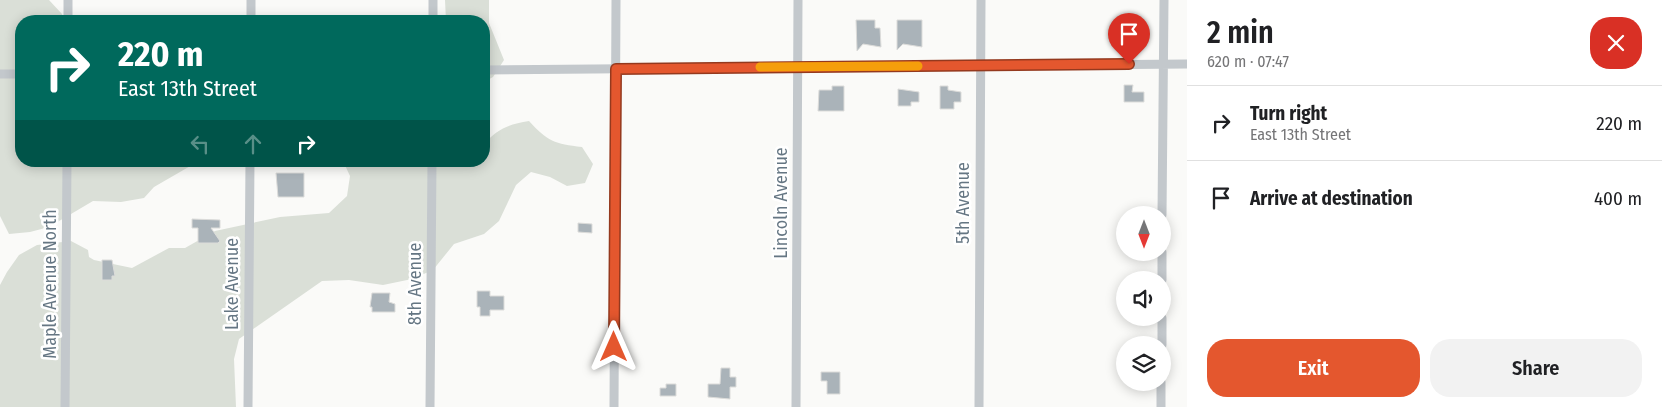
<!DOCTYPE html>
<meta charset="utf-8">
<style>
body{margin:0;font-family:"Fira Sans Condensed",sans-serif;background:#f2f2f2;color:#202124;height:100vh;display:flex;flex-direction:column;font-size:19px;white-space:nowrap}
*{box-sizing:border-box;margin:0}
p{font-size:16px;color:#757577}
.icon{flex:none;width:28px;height:28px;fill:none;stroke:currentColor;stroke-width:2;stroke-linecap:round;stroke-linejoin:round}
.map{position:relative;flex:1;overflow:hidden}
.panel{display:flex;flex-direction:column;background:#fff;width:475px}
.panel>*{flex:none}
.guide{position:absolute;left:15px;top:15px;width:475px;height:152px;border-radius:20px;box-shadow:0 2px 12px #0003;background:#00695c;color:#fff;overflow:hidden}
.needle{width:32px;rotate:180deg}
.controls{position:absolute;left:1116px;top:206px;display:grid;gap:10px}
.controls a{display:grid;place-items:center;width:55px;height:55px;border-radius:50%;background:#fff;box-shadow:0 2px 12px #0003;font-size:25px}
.pin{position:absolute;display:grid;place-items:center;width:42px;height:42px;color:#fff;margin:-51px -21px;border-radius:50% 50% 50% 0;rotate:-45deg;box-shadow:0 0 5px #0007}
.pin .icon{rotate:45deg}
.me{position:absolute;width:55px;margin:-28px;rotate:0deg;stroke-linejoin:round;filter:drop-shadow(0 0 4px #0008)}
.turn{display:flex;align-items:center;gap:18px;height:105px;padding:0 20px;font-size:22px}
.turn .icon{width:65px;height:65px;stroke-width:2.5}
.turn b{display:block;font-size:35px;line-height:42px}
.lanes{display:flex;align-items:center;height:48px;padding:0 20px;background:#0003;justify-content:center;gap:25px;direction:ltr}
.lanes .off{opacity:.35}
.round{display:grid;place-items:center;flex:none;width:52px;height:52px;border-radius:20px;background:#f2f2f2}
.summary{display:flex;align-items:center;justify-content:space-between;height:85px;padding:0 20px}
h1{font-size:30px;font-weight:600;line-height:38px}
.primary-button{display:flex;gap:10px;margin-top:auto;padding:10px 20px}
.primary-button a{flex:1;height:58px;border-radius:20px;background:#e4572e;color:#fff;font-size:20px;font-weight:600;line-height:58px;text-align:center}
.primary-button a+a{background:#f2f2f2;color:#202124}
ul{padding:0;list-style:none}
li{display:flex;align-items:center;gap:15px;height:75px;padding:0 20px;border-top:1px solid #e0e0e0}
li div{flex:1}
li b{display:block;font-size:19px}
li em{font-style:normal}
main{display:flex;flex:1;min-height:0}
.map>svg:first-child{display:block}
.green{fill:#dadfd7}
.building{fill:#aab3b9;stroke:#dcdcda}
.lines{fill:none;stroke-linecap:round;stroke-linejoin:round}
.minor{stroke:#c3c8cc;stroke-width:9}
.route-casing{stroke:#94391e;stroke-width:12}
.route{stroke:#e4572e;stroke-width:9}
.slow{stroke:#f59e0b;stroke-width:9}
.labels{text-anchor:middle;stroke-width:5;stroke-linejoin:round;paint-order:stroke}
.street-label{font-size:18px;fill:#657683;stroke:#fff}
</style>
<main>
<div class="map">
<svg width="1187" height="407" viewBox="0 0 1187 407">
<rect width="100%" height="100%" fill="#fafaf8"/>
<path class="green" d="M0,0H49L62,14L64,21H21V161H199L154,187L144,198L121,202L93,201L49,227L30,232L9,234L0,216Z
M445,0H489V23L504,60L493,77L484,82V21H446Z
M529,121C547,141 555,144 582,147L593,164L585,183L567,186L550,177L531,172L516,185L499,221L484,234L454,244L433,270L412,279L383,285L349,280L322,281L239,339L234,359L236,407H0V285L7,272L19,255L37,245L71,241L88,250L89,257L94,260L132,268L169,248H185L215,231L280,217L329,213L347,196L350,176L343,161H484V144C497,129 509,124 529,121Z"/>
<path class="building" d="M856,20H875V28H880L881,47L863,44L857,51Z
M897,20H922V47L903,44L897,50Z
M1124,85H1133L1132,92H1144V102H1124Z
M832,86H844V111H818L819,90H832Z
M940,86H948V90L961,92V102H954V109H940Z
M898,89L919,92V102H911V106H898Z
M276,173H304V197H278Z
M192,219L220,220V228H211L220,241L218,243H198V228H192Z
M578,223L592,224V233L578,232Z
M102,260H112L115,276H112V280H102Z
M477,291H490V296H504V310H490V316H480V307H477Z
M372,293H390L389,302L395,304V312H372V307H370Z
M721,368H730V377H736V387H730V399L708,397V384H720Z
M821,372H840V394H827V381H821Z
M666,384H676V396H660V388H666Z"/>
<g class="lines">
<path class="minor" d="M68,21V0
M251,21V0
M433,21V0
M484,70L1187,64
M0,74H21
M1162,215L1164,0
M1162,280V252
M1162,345V318
M65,407L67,161
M248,407L250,161
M430,407L432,161
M614,407L616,0
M796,407L798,0
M979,407L981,0
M1161,407V382"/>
</g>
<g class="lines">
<defs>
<path id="route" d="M614,347L616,69L1129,64"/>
</defs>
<use href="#route" class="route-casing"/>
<use href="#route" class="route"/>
<path class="slow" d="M760,67L918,66"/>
</g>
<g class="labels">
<g class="street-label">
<text transform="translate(781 203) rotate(-90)" y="6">Lincoln Avenue</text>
<text transform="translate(963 203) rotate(-90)" y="6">5th Avenue</text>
<text transform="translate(50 284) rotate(-90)" y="6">Maple Avenue North</text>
<text transform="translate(232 284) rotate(-90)" y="6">Lake Avenue</text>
<text transform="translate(415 284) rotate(-90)" y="6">8th Avenue</text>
</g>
</g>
</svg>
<div class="controls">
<a><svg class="needle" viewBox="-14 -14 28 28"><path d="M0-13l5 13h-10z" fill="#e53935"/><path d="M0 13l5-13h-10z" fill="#757577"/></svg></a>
<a><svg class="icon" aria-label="sound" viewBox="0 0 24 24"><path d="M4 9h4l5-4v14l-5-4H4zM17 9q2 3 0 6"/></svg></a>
<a><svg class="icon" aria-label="layers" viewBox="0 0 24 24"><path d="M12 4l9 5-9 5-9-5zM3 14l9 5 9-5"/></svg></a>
</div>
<div class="pin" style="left:1129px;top:64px;background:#d93025"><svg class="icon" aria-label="arrive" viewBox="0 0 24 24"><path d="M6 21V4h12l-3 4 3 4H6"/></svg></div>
<svg class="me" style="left:614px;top:347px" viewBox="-20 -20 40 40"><path d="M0-17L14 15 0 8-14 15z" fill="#e4572e" stroke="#fff" stroke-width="4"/></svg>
<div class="guide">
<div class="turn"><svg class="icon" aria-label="right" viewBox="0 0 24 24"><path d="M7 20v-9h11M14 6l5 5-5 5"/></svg><div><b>220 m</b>East 13th Street</div></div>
<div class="lanes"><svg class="icon off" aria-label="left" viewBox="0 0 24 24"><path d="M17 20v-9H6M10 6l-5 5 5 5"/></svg><svg class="icon off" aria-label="ahead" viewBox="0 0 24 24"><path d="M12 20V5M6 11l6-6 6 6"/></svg><svg class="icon" aria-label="right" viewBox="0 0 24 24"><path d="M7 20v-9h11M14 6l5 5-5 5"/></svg></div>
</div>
</div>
<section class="panel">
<div class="summary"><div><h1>2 min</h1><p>620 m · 07:47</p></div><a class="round" style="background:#d93025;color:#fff"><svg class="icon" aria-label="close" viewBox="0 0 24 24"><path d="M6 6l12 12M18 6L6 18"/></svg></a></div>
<ul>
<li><svg class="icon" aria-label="right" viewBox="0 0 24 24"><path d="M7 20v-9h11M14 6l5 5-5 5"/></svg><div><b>Turn right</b><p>East 13th Street</p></div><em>220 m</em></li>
<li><svg class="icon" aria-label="arrive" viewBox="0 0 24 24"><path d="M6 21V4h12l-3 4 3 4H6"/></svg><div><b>Arrive at destination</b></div><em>400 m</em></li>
</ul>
<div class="primary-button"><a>Exit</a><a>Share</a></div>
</section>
</main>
